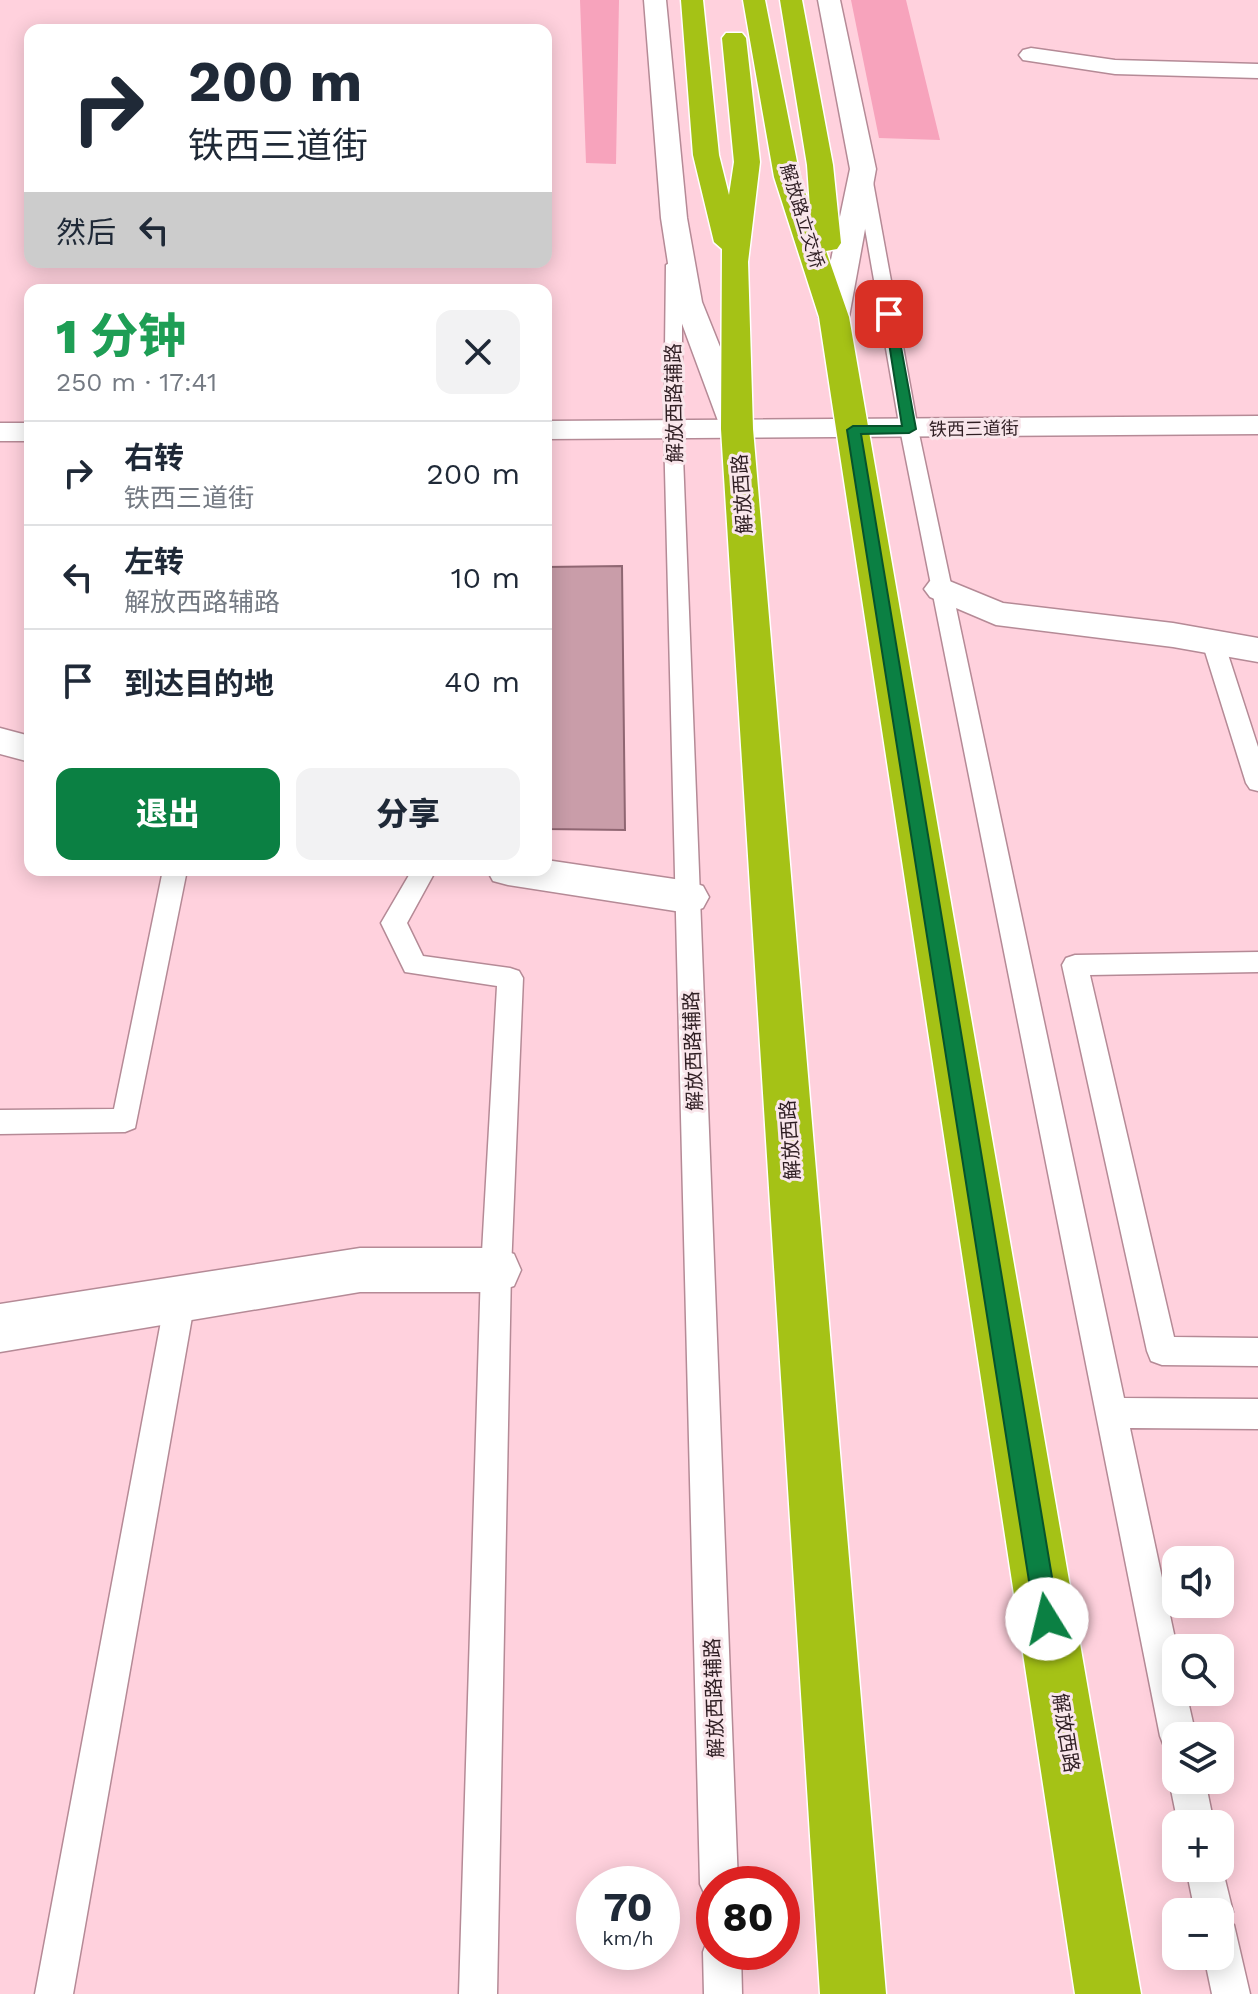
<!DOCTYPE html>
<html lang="zh">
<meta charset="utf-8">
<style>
body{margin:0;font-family:"Work Sans","Noto Sans SC",sans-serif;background:#f2f2f3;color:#1f2937;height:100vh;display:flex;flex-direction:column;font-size:30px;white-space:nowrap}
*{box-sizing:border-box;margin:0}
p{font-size:26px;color:#747a83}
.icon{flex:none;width:44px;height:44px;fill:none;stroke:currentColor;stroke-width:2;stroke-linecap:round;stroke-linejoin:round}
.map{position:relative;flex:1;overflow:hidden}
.side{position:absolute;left:24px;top:284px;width:528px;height:592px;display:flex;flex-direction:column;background:#fff;border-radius:16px;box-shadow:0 4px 20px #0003}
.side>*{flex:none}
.top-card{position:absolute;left:24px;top:24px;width:528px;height:244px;border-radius:16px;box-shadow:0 4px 20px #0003;background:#fff;color:#1f2937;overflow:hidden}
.tools{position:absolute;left:1162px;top:1546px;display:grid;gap:16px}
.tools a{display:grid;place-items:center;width:72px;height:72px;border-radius:16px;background:#fff;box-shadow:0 4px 20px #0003;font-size:40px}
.speed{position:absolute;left:576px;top:1866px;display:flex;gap:16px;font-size:40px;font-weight:700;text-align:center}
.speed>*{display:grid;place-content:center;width:104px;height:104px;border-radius:50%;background:#fff;box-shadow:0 4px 20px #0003;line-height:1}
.speed small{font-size:20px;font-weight:400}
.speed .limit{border:12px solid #d22;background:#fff;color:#111}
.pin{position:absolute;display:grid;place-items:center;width:68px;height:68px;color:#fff;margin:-34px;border-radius:16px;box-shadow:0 4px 12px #0006}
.me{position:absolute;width:88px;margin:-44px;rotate:351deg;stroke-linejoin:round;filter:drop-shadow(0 0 6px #0008)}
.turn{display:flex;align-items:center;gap:28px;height:168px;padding:0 32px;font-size:36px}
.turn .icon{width:104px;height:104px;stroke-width:2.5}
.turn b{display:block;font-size:56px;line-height:68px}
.then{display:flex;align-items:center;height:76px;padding:0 32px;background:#0003;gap:16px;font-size:30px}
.round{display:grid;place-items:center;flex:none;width:84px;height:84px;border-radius:16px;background:#f2f2f3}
.overview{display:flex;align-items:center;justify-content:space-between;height:136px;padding:0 32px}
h1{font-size:48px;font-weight:800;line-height:60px;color:#1e9e55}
.action{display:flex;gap:16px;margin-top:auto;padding:16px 32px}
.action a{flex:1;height:92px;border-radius:16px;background:#0b8043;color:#fff;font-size:32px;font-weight:800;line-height:92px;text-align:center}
.action a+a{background:#f2f2f3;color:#1f2937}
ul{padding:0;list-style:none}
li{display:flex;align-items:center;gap:24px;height:104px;padding:0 32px;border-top:2px solid #e0e1e3}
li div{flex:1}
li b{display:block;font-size:30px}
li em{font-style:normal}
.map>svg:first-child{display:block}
.green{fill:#f7a3bc}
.building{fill:#c99da9;stroke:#8f6672;stroke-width:2}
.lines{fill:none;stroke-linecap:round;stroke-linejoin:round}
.lane-casing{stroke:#b58a96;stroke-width:3}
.street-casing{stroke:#b58a96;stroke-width:3}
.secondary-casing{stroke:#b58a96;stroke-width:3}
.highway-casing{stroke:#fff;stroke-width:3}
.lane{fill:#fff;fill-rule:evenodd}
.street{fill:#fff;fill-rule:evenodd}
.secondary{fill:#fff;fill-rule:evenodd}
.highway{fill:#a5c216;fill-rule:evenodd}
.route{fill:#0b8043;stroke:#07532c;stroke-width:2}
.labels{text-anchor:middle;stroke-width:6;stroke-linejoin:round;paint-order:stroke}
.far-street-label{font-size:18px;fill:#2f1e23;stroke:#f9e6eb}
.street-label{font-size:20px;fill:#2f1e23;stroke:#f9e6eb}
</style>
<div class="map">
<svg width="1258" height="1994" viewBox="0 0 1258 1994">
<rect width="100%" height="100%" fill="#ffd1dd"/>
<path class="green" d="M580,0H619L616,164L586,163Z
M851,0H906L940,140L879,138Z"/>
<path class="building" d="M622,566L625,830L546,829V567Z"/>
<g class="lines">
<defs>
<path id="lane" d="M863,166L871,171L918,429L1124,1398L1258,1399V1429L1130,1428L1177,1648L1176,1692H1186L1196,1736H1176V1753L1165,1749L1160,1736L900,429L855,171Z
M674,260L682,265V430L738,1884H714V1901L706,1897L700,1884L664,430L666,265Z
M1213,635L1221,637L1224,642L1258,747V791L1250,789L1246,783L1202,642L1205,637Z
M163,870H187L135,1128L125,1132L0,1134V1110L114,1109Z
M412,870H436L407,923L423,956L510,968L519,971L523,978L511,1270L497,1994H459L481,1270L497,986L405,972L381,923Z
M1258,952V972L1090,975L1174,1337L1258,1338V1366L1162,1365L1151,1361L1147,1351L1062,965L1066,958L1075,955Z
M180,1286L191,1290L195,1300L73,1994H35L165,1300L169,1290Z
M1176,1766V1780H1205L1214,1824H1178L1169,1780Z
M1220,1859L1233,1912L1228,1923L1234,1925L1250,1994H1212L1204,1956H1220V1912H1195L1186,1868H1220Z
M714,1936V1952H741L742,1994H704L703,1952L708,1938Z"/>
<path id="street" d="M644,0H666L687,218L702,302L753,429L748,436L737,438L726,436L721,429L674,302L661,218Z
M818,0H840L876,169L849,317L844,323L834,326L824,323L819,317L850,169Z
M1031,48L1115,60L1258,64V78L1115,74L1023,60L1019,55L1023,50Z
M942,578L1003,603L1173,623L1258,638V662L1173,647L996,625L930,597L924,589L930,581Z
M0,728L30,736V762L0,754Z
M546,860L688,881L703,886L709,897L703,908L688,913L508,885L493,881L487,870H546Z
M360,1248H496L514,1254L521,1270L514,1286L496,1292H360L0,1352V1304Z"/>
<path id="secondary" d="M1258,416V434L546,439V421Z
M0,423H30V441H0Z"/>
<path id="highway" d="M681,0H703L719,155L729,195L734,162L722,38L726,33H742L746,38L760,162L748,262L753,429L886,1994H820L721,429L722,249L714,242L693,155Z
M743,0H765L800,177L810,207L807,165L780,0H802L833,165L841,243L837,249L826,251L849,317L1141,1994H1075L819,317L774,177Z"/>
</defs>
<use href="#lane" class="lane-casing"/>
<use href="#street" class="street-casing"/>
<use href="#secondary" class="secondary-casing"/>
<use href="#highway" class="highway-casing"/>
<use href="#lane" class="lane"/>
<use href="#street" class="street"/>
<use href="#secondary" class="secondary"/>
<use href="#highway" class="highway"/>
</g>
<path class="route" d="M884,311L895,314L916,429L909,433L861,434L1059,1619L1056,1627L1047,1631L1039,1627L1035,1619L847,430L853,426H902Z"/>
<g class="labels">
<g class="far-street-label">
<text transform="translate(802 216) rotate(73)" y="6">解放路立交桥</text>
<text transform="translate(974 429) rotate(-1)" y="6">铁西三道街</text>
</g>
<g class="street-label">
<text transform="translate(674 403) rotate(-91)" y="7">解放西路辅路</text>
<text transform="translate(742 494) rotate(-94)" y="7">解放西路</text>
<text transform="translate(693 1051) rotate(-92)" y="7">解放西路辅路</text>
<text transform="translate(790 1140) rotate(-94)" y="7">解放西路</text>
<text transform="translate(714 1698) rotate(-92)" y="7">解放西路辅路</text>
<text transform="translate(1066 1733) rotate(81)" y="7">解放西路</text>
</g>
</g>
</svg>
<div class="tools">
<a><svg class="icon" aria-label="sound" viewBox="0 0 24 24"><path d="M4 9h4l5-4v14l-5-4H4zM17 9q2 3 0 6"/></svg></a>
<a><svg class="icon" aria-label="search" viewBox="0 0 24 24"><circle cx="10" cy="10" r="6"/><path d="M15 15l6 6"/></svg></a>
<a><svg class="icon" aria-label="layers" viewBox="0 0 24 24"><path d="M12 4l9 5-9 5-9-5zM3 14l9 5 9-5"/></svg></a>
<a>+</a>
<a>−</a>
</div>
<div class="speed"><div>70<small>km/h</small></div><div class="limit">80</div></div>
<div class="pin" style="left:889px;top:314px;background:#d93025"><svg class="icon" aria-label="arrive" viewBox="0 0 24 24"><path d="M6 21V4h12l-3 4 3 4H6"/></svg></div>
<svg class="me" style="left:1047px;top:1619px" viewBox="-20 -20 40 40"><circle r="19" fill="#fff"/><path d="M0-13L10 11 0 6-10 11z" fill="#0b8043"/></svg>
<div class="top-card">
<div class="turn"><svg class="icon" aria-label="right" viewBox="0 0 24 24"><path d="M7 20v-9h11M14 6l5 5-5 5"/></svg><div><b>200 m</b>铁西三道街</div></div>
<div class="then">然后<svg class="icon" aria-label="left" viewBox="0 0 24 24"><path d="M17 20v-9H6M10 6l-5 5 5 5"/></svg></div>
</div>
<section class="side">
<div class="overview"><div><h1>1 分钟</h1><p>250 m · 17:41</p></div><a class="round"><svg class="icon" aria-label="close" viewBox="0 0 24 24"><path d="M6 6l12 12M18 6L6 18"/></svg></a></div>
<ul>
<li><svg class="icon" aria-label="right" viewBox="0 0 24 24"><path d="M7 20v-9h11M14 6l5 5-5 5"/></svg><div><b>右转</b><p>铁西三道街</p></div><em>200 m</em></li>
<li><svg class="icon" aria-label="left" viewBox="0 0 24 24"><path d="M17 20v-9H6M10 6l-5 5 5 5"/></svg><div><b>左转</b><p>解放西路辅路</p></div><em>10 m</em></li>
<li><svg class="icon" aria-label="arrive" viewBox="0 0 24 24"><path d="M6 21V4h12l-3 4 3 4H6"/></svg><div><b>到达目的地</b></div><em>40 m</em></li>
</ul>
<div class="action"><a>退出</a><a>分享</a></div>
</section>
</div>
